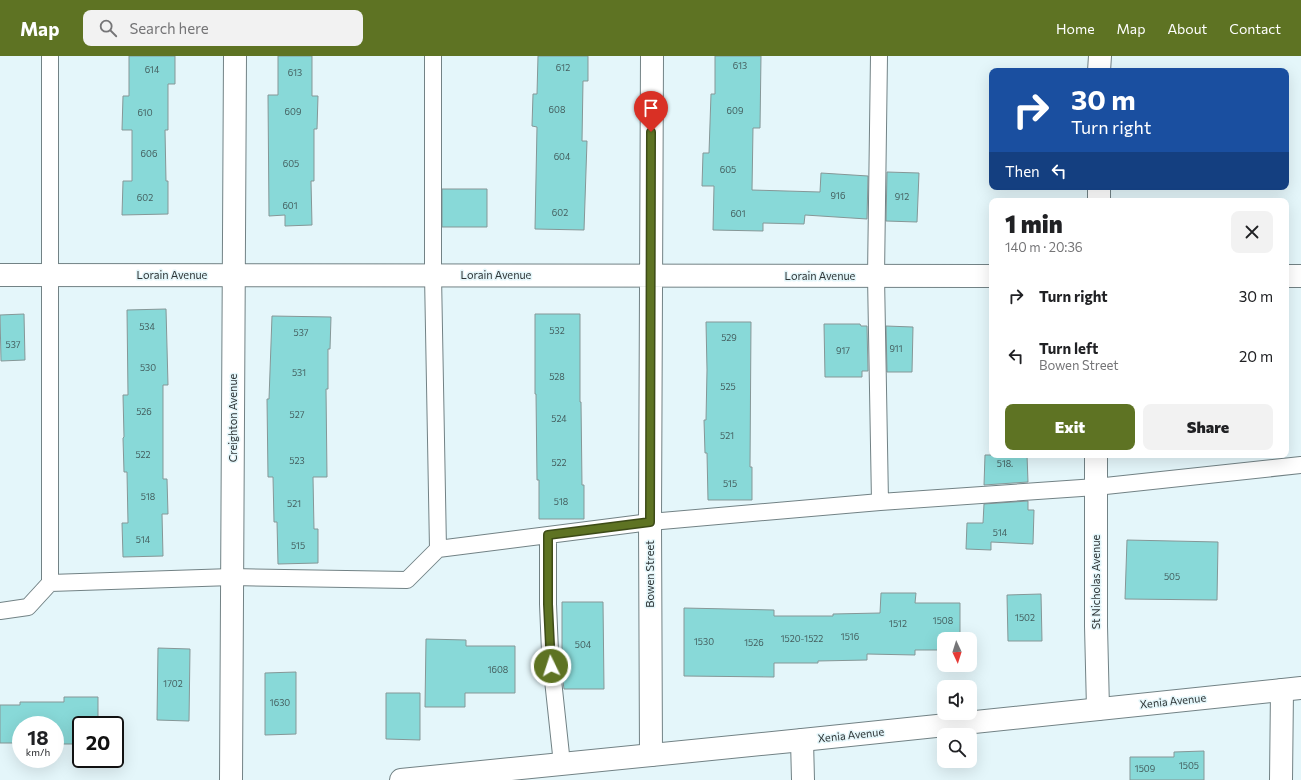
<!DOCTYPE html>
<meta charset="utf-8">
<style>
body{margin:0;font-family:Commissioner,sans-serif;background:#f2f2f2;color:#202124;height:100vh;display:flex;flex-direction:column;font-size:15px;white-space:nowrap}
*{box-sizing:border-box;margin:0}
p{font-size:13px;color:#757577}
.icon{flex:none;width:22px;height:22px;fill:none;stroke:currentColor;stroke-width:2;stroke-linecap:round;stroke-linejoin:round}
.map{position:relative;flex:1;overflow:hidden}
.details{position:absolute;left:989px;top:142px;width:300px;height:260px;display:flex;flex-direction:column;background:#fff;border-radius:8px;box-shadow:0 4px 16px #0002}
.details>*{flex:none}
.banner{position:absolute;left:989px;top:12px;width:300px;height:122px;border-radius:8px;box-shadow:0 4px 16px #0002;background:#1a4fa0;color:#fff;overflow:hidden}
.needle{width:26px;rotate:176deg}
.tools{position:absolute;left:937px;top:576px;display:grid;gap:8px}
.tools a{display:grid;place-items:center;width:40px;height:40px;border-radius:8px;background:#fff;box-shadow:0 4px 16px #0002;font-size:20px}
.speed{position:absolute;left:12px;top:660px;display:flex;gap:8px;font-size:20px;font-weight:700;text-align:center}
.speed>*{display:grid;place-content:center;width:52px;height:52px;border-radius:50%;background:#fff;box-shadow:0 4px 16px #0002;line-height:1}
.speed small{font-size:10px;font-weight:400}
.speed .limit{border:2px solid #111;border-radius:6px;background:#fff;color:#111}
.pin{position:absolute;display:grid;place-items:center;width:34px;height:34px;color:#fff;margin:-41px -17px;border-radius:50% 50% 50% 0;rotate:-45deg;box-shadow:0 0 4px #0007}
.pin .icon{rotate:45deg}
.me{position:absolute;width:44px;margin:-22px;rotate:356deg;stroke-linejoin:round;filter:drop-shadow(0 0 3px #0008)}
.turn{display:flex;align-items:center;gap:14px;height:84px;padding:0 16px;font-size:18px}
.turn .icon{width:52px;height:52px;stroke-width:2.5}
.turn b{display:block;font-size:28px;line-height:34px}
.then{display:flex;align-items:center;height:38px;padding:0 16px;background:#0003;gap:8px;font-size:15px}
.round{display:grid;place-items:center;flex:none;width:42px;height:42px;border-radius:8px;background:#f2f2f2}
.overview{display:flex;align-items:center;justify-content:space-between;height:68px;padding:0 16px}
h1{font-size:24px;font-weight:800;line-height:30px}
.cta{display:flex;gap:8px;margin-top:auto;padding:8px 16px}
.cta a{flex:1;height:46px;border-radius:8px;background:#5e7323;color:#fff;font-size:16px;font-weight:800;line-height:46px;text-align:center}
.cta a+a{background:#f2f2f2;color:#202124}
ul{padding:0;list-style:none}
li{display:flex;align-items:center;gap:12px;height:60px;padding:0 16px}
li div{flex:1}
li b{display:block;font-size:15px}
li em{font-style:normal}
header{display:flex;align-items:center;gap:24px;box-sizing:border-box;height:56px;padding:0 20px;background:#5e7323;color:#fff}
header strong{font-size:19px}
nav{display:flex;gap:22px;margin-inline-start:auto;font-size:14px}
.search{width:280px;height:36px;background:#f2f2f2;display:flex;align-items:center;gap:10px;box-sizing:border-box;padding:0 14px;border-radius:8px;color:#757577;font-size:15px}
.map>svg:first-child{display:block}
.building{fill:#88d9d8;stroke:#869797}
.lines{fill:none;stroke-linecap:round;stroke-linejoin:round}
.lane-casing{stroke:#728285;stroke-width:18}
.street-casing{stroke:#728285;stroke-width:24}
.secondary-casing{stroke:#728285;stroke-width:24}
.lane{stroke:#fff;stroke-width:16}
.street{stroke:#fff;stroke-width:22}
.secondary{stroke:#fff;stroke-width:22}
.route-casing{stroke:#3d4b17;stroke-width:10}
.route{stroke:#5e7323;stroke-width:7}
.labels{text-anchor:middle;stroke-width:3;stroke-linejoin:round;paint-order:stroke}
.number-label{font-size:9px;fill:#445e5e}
.street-label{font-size:11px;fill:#2e3536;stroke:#e4f6fa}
</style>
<header>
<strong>Map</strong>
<div class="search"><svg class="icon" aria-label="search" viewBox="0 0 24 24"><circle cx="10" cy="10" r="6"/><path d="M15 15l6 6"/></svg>Search here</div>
<nav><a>Home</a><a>Map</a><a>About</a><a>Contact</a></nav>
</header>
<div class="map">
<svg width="1301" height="724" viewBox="0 0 1301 724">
<rect width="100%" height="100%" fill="#e4f6fa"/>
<path class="building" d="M129,0H175V28H168V74H165L166,125H168V158L122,159L123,125H132V74H122L123,40H129Z
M278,0H312V40H318L317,73H314V125H311L312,169L285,170V159L269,160L268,39H278Z
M538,0H588V25H583L582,85H587L584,174L535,173L537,71L532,70L533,38H537Z
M715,0H761L760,72H753L752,134L820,136L821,117L868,120L867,163L805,159L804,168L763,167V175L713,174L714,130H702L703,97H709L711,38H715Z
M887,116L919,117L917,166L886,165Z
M442,133H487V171H442Z
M166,253L168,329H163V423H167L168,458H162L163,500L123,501L122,467H128L127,416H124L123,382L124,381L123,339H128L127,254Z
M24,258L25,304L1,305L0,259Z
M535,258H580V346H581L582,429H584V463H539V424H537L536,338H535Z
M272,260L331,261L330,293H328V333H326L327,421H313L314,473H318V507L278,508L277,466H274L273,421H268L267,343H269Z
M706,266H751L750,411H752V444H708L707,397H705L704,364H706L707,314Z
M824,268H860L861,270H867L868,315H862V321H825Z
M886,270L913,271L912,316H887Z
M985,399H1027L1028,426L984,429Z
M1028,445V454H1034L1033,488L991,486V494L966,493L967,467H983L984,448Z
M1127,484L1218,486L1217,544L1125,543Z
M881,537H916L915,547H960V583H944V594H915V599L867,598V604L818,605V607H774V621L684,620V552L774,554V560H833V558L880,557Z
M1041,538L1042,585H1008L1007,539Z
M562,546H603L604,633H564L562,618Z
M426,583L466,584V590H515V637H465V651H425Z
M158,592L190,593L189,665L157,664Z
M296,616V678L265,679V617Z
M386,637H420V684L386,683Z
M64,641H98V669H81V688H55V669H21V687H0V649H20V646H64Z
M1204,695V724H1130V701H1174V696Z"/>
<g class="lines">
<defs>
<path id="lane" d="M50,0V527
M433,0V219L438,493
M879,0L876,220L880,446
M548,479V548L550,596L562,708
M0,555L28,551L50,527L232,521L407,524L438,493L650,466L880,446L1096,431L1301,409"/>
<path id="street" d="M1099,15L1100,0
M1099,131V145
M0,219L992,220
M1286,220H1301
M1096,399V570L1098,653
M802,684L803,724
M651,699L650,466L652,0
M231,724L235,0
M1281,724L1282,634"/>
<path id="secondary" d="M401,724L802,684L1301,632"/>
</defs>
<use href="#lane" class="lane-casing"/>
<use href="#street" class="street-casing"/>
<use href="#secondary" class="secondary-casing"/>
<use href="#lane" class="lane"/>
<use href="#street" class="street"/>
<use href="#secondary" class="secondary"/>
</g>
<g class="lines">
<defs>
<path id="route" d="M551,610L548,548V479L650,466L651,76"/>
</defs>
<use href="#route" class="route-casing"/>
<use href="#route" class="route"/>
</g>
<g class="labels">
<g class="number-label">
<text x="740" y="13">613</text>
<text x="563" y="15">612</text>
<text x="152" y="17">614</text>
<text x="295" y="20">613</text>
<text x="557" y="57">608</text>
<text x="735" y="58">609</text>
<text x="293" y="59">609</text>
<text x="145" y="60">610</text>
<text x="149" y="101">606</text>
<text x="562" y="104">604</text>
<text x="291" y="111">605</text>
<text x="728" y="117">605</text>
<text x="838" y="143">916</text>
<text x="902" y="144">912</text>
<text x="145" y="145">602</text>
<text x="290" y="153">601</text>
<text x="560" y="160">602</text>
<text x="738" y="161">601</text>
<text x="147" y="274">534</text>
<text x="557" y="278">532</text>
<text x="301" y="280">537</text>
<text x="729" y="285">529</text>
<text x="13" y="292">537</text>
<text x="896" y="296">911</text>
<text x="843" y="298">917</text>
<text x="148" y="315">530</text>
<text x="299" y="320">531</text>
<text x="557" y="324">528</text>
<text x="728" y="334">525</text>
<text x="144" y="359">526</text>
<text x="297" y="362">527</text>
<text x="559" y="366">524</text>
<text x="727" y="383">521</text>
<text x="143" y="402">522</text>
<text x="297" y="408">523</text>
<text x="559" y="410">522</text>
<text x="1005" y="411">518.</text>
<text x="730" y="431">515</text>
<text x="148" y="444">518</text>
<text x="561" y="449">518</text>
<text x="294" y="451">521</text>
<text x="1000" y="480">514</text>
<text x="143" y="487">514</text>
<text x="298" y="493">515</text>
<text x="1172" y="524">505</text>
<text x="1025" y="565">1502</text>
<text x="943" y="568">1508</text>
<text x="898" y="571">1512</text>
<text x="850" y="584">1516</text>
<text x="802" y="586">1520-1522</text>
<text x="704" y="589">1530</text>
<text x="754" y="590">1526</text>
<text x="583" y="592">504</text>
<text x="498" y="617">1608</text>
<text x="173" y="631">1702</text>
<text x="280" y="650">1630</text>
<text x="1189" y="713">1505</text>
<text x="1145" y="716">1509</text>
</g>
<g class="street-label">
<text x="172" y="223">Lorain Avenue</text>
<text x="496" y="223">Lorain Avenue</text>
<text x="820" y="224">Lorain Avenue</text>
<text transform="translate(233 362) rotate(-90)" y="4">Creighton Avenue</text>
<text transform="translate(650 518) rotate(-90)" y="4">Bowen Street</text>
<text transform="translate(1096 526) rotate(-90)" y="4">St Nicholas Avenue</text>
<text transform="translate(1173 645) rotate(-6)" y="4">Xenia Avenue</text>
<text transform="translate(851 679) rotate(-6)" y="4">Xenia Avenue</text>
</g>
</g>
</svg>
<div class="tools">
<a><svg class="needle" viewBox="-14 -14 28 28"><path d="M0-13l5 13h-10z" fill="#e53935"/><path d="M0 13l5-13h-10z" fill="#757577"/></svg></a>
<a><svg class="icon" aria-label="sound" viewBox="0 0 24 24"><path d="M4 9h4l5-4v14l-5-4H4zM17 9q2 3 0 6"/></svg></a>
<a><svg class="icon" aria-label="search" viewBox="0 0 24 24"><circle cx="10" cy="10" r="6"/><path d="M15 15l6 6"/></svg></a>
</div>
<div class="speed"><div>18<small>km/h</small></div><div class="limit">20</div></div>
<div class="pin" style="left:651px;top:76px;background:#d93025"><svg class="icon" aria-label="arrive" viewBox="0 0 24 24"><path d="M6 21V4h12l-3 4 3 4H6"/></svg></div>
<svg class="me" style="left:551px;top:610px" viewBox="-20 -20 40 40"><circle r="17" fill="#5e7323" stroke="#fff" stroke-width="3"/><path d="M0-11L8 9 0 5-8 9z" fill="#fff"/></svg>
<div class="banner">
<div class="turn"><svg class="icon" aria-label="right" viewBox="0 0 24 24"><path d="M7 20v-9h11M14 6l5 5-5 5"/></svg><div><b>30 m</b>Turn right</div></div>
<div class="then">Then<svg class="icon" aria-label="left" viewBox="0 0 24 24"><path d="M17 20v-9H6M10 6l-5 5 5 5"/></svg></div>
</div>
<section class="details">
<div class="overview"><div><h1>1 min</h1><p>140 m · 20:36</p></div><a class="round"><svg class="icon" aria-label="close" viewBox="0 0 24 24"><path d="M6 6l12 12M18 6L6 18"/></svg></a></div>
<ul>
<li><svg class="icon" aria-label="right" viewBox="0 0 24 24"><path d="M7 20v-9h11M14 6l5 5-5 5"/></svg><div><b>Turn right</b></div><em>30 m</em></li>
<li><svg class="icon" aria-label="left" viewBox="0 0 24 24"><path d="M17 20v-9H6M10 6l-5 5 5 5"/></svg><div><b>Turn left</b><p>Bowen Street</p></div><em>20 m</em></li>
</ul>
<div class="cta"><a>Exit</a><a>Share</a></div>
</section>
</div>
